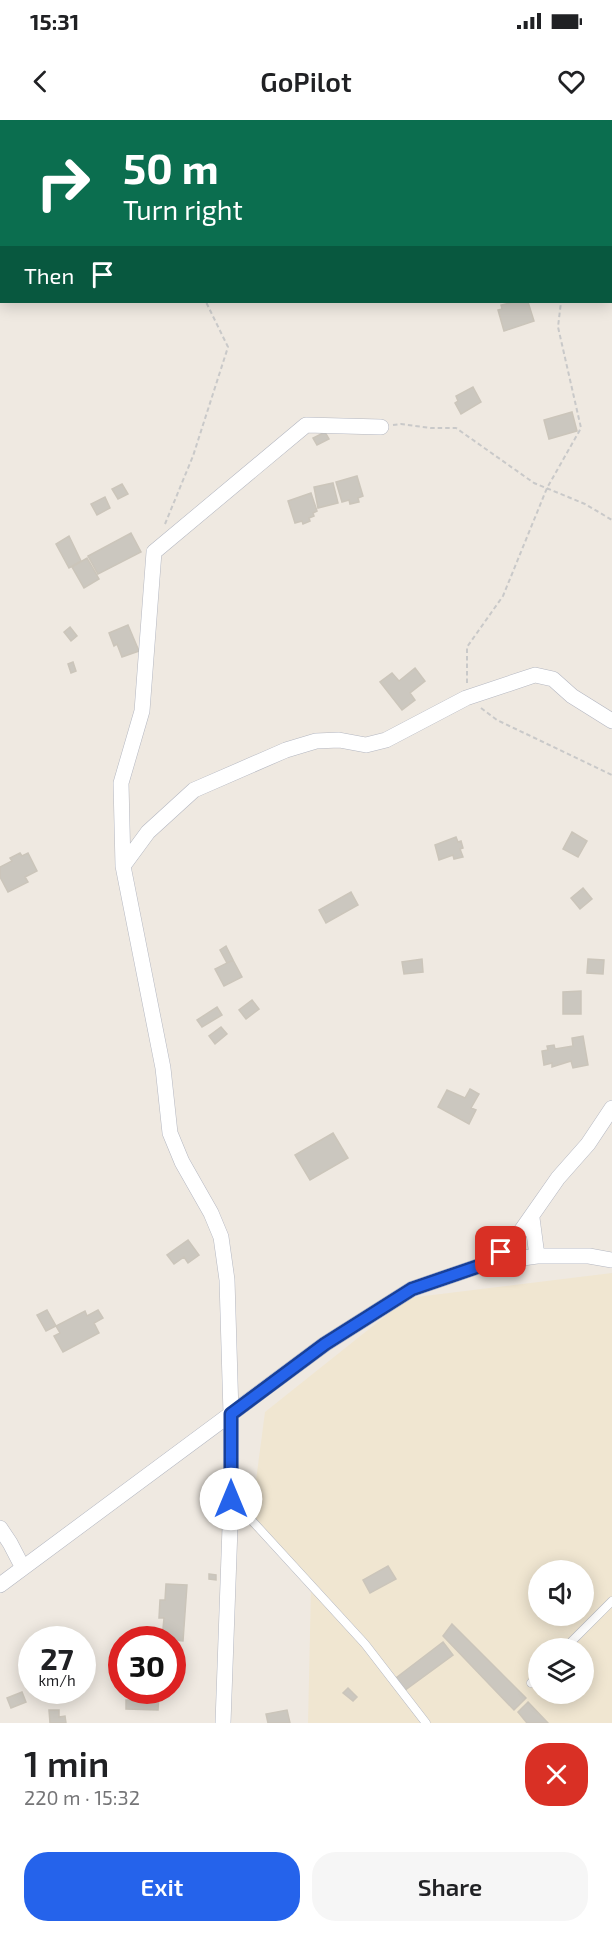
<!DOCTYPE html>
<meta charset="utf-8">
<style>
body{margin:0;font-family:"Exo 2",sans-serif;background:#f6f6f6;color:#202124;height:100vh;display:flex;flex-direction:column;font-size:22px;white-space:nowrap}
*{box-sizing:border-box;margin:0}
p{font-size:20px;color:#757577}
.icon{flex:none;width:33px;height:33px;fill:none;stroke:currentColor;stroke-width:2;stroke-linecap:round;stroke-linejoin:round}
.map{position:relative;height:1603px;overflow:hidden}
.side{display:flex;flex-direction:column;background:#fff;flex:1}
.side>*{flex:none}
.top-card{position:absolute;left:0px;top:0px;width:612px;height:183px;box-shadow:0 3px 15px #0003;background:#0b6e4f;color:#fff;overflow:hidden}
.buttons{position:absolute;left:528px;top:1440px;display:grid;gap:12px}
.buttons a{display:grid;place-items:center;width:66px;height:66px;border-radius:50%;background:#fff;box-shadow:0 3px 15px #0003;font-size:30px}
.speed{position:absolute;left:18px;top:1506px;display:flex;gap:12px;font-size:30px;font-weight:700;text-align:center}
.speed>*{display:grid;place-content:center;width:78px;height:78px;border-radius:50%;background:#fff;box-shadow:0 3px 15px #0003;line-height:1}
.speed small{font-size:15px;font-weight:400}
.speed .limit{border:9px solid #d22;background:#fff;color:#111}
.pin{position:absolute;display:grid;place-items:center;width:51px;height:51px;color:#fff;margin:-26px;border-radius:12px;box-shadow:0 3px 9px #0006}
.me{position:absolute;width:66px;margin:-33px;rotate:0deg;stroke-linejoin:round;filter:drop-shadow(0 0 4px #0008)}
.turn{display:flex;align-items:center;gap:21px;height:126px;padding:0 24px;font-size:27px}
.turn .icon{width:78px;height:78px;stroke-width:2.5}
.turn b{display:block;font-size:42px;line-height:51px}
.then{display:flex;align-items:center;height:57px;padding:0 24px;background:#0003;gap:12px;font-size:22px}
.round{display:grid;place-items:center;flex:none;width:63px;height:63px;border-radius:24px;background:#f6f6f6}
.headline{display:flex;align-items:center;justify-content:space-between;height:102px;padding:0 24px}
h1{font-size:36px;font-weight:600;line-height:45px}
.primary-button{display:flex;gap:12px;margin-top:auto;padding:12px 24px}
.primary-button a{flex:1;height:69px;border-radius:24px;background:#2563eb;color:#fff;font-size:24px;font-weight:600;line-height:69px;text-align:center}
.primary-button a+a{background:#f6f6f6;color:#202124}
.status{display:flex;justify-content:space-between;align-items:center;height:42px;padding:0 30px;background:#fff;direction:ltr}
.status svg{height:16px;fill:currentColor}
header{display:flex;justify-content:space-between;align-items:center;height:78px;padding:0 24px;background:#fff;font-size:27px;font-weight:600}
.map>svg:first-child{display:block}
.education{fill:#f0e6d1;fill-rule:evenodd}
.building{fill:#cbc7bf;stroke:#cbc5ba;stroke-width:1.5}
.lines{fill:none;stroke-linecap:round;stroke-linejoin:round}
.lane-casing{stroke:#b4b7c1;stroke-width:9}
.street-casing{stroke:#b4b7c1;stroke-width:16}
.path{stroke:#c9c9c9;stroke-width:2;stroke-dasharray:4.5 3;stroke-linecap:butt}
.lane{stroke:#fff;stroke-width:8}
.street{stroke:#fff;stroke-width:15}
.route-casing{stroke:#184099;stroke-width:15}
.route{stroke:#2563eb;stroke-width:10}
</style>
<div class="status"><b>15:31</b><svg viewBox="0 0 49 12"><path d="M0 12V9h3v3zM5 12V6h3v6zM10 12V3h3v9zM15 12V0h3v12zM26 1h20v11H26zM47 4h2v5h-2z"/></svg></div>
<header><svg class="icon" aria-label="back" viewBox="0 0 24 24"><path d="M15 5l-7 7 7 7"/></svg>GoPilot<svg class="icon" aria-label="heart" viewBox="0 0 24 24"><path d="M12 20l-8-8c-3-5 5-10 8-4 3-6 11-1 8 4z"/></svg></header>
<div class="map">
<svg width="612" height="1603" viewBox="0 0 612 1603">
<rect width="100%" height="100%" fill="#efe9e1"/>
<path class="education" d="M612,1153V1603H308L311,1468L250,1406L265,1292L408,1178ZM538,1450H584V1496H538ZM538,1528H584V1574H538Z"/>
<path class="building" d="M514,182H528L534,201L504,211L498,190L502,189L501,185Z
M473,267L481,282L461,294L455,283L458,281L456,276Z
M572,292L577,311L549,319L544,300Z
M325,312L329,319L317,325L313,318Z
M357,356L363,376L358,378L359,382L350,384L349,380L342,382L336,362Z
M333,363L338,383L318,388L314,367Z
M122,364L128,374L118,379L112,369Z
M311,373L317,391L313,393L314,396L309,398L310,401L303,404L302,401L295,403L288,381Z
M105,377L110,388L97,395L91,384Z
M131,413L141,432L98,454L88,436Z
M69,416L81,441L69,448L56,424Z
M87,438L99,459L84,468L72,447Z
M128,505L139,531L122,537L117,524L114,526L109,513Z
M70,507L77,516L71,521L64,512Z
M73,542L76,551L71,553L68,544Z
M415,548L425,561L410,573L415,580L402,590L380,562L392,553L399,561Z
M572,712L587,721L578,737L563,729Z
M456,717L458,722L461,721L463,728L460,729L463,737L454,739L453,735L439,740L435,725Z
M20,733L22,736L28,733L37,751L25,757L28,762L8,772L0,757V747L12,741L10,738Z
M583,768L592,779L580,789L571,778Z
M351,772L358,785L326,803L319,790Z
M226,826L233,840L227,843L220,830Z
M422,839L423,852L404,854L402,842Z
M588,839L604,840L603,854L587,853Z
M233,840L242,857L224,866L215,849Z
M581,871V894H563V872Z
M252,880L259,889L246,899L239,890Z
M217,887L222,895L202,907L197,900Z
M221,907L227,914L215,924L209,916Z
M583,916L588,945L573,948L571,941L552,947V943L544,945L542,931L548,930L547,926L554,925L555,929L573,926L572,918Z
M470,969L479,974L471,988L476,990L469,1004L438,987L447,970L465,978Z
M333,1013L348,1038L310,1060L295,1035Z
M188,1120L199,1135L188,1143L184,1137L174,1144L167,1135Z
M47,1190L56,1206L46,1211L37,1195Z
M98,1190L103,1198L94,1203L99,1213L63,1232L54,1216L60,1213L56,1206L85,1191L87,1196Z
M388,1446L396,1459L370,1473L363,1460Z
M209,1454L216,1455V1460L209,1459Z
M166,1464L187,1465L183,1521L162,1519L164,1498H159L160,1480H165Z
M452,1504L526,1578L514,1590L443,1516Z
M443,1522L453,1535L404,1571L396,1558Z
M119,1555H122V1570L118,1569Z
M348,1568L357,1577L353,1581L343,1573Z
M137,1570H153V1574H159L158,1590L126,1589V1580H131V1574L136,1575Z
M22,1572L26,1582L11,1588L7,1578Z
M528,1582L548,1603H527L518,1592Z
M49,1590H59V1597L65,1596L66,1603H50Z
M287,1590L290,1603H268L266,1594Z"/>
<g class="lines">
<defs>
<path id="lane" d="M233,1380L365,1524L426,1603
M565,1528L612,1481
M531,1563L538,1555"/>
<path id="street" d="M123,746L148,712L194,670L286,630L316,621L339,620L366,625L386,620L466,578L535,555L553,559L572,576L612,601
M532,1098L537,1136
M488,1143L514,1121L558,1058L588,1024L612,988
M0,1408L10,1423L23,1448
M0,1465L325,1224L412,1169L488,1143L537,1136H589L612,1140
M223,1603L231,1379V1294L227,1160L221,1117L211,1093L182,1042L170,1013L163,948L123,746L121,663L142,591L154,432L306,305L381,307"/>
</defs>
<use href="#lane" class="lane-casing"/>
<use href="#street" class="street-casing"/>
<path class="path" d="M86,0L87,2
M610,86L612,83
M393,305L401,304L431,308H456L534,363L585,384L612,400
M165,404L193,336L228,227L206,182
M467,563V527L503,476L547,368L581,308L558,207L561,182
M481,588L497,600L612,655"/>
<use href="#lane" class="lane"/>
<use href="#street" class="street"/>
</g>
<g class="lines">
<defs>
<path id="route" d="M231,1379V1294L325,1224L412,1169L488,1143L501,1132"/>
</defs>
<use href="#route" class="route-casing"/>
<use href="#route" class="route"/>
</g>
</svg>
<div class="buttons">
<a><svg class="icon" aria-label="sound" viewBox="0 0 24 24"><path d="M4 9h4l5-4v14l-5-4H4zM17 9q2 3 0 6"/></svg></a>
<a><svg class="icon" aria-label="layers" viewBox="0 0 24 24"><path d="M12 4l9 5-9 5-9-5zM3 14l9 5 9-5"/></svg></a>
</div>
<div class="speed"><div>27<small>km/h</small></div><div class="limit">30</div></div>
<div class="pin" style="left:501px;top:1132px;background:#d93025"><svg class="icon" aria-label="arrive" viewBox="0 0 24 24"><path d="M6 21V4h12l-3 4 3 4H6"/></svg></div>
<svg class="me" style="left:231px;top:1379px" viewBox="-20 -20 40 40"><circle r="19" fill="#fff"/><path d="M0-13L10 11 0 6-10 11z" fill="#2563eb"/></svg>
<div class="top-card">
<div class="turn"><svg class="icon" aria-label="right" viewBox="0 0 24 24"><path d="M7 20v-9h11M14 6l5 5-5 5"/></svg><div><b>50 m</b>Turn right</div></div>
<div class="then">Then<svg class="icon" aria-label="arrive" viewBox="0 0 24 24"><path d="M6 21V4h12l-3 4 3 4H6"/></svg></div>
</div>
</div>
<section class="side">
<div class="headline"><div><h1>1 min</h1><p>220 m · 15:32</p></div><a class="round" style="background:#d93025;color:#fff"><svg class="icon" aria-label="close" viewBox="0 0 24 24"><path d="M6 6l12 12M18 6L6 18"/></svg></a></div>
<div class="primary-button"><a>Exit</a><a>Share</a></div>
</section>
